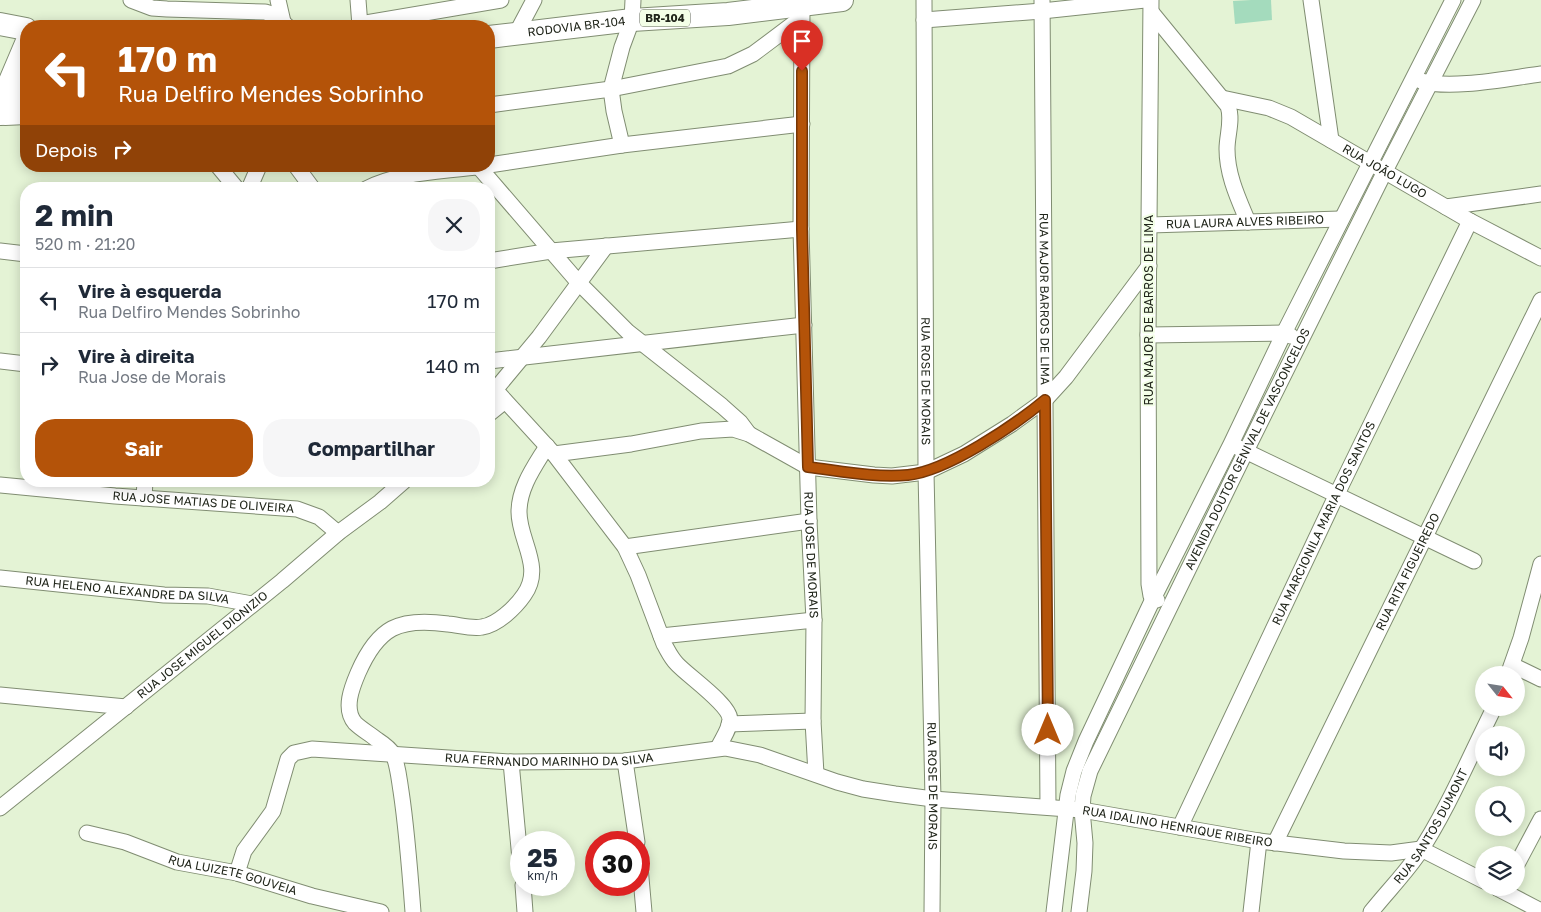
<!DOCTYPE html>
<html lang="pt">
<meta charset="utf-8">
<style>
body{margin:0;font-family:"Golos Text",sans-serif;background:#f6f6f7;color:#1f2937;height:100vh;display:flex;flex-direction:column;font-size:19px;white-space:nowrap}
*{box-sizing:border-box;margin:0}
p{font-size:16px;color:#747a83}
.icon{flex:none;width:28px;height:28px;fill:none;stroke:currentColor;stroke-width:2;stroke-linecap:round;stroke-linejoin:round}
.map{position:relative;flex:1;overflow:hidden}
.sheet{position:absolute;left:20px;top:182px;width:475px;height:305px;display:flex;flex-direction:column;background:#fff;border-radius:20px;box-shadow:0 2px 12px #0003}
.sheet>*{flex:none}
.hud{position:absolute;left:20px;top:20px;width:475px;height:152px;border-radius:20px;box-shadow:0 2px 12px #0003;background:#b45309;color:#fff;overflow:hidden}
.needle{width:32px;rotate:120deg}
.tools{position:absolute;left:1475px;top:666px;display:grid;gap:10px}
.tools a{display:grid;place-items:center;width:50px;height:50px;border-radius:50%;background:#fff;box-shadow:0 2px 12px #0003;font-size:25px}
.speed{position:absolute;left:510px;top:831px;display:flex;gap:10px;font-size:25px;font-weight:700;text-align:center}
.speed>*{display:grid;place-content:center;width:65px;height:65px;border-radius:50%;background:#fff;box-shadow:0 2px 12px #0003;line-height:1}
.speed small{font-size:12px;font-weight:400}
.speed .limit{border:8px solid #d22;background:#fff;color:#111}
.pin{position:absolute;display:grid;place-items:center;width:42px;height:42px;color:#fff;margin:-51px -21px;border-radius:50% 50% 50% 0;rotate:-45deg;box-shadow:0 0 5px #0007}
.pin .icon{rotate:45deg}
.me{position:absolute;width:55px;margin:-28px;rotate:0deg;stroke-linejoin:round;filter:drop-shadow(0 0 4px #0008)}
.turn{display:flex;align-items:center;gap:18px;height:105px;padding:0 15px;font-size:22px}
.turn .icon{width:65px;height:65px;stroke-width:2.5}
.turn b{display:block;font-size:35px;line-height:42px}
.then{display:flex;align-items:center;height:48px;padding:0 15px;background:#0003;gap:10px;font-size:19px}
.round{display:grid;place-items:center;flex:none;width:52px;height:52px;border-radius:20px;background:#f6f6f7}
.summary{display:flex;align-items:center;justify-content:space-between;height:85px;padding:0 15px}
h1{font-size:30px;font-weight:700;line-height:38px}
.action{display:flex;gap:10px;margin-top:auto;padding:10px 15px}
.action a{flex:1;height:58px;border-radius:20px;background:#b45309;color:#fff;font-size:20px;font-weight:700;line-height:58px;text-align:center}
.action a+a{background:#f6f6f7;color:#1f2937}
ul{padding:0;list-style:none}
li{display:flex;align-items:center;gap:15px;height:65px;padding:0 15px;border-top:1px solid #e0e1e3}
li div{flex:1}
li b{display:block;font-size:19px}
li em{font-style:normal}
.map>svg:first-child{display:block}
.building{fill:#a4dbbd}
.lines{fill:none;stroke-linecap:round;stroke-linejoin:round}
.minor-casing{stroke:#808d72;stroke-width:17}
.major-casing{stroke:#808d72;stroke-width:22}
.highway-casing{stroke:#808d72;stroke-width:24}
.minor{stroke:#fff;stroke-width:15}
.major{stroke:#fff;stroke-width:20}
.highway{stroke:#fff;stroke-width:22}
.route-casing{stroke:#753606;stroke-width:12}
.route{stroke:#b45309;stroke-width:9}
.labels{text-anchor:middle;stroke-width:4;stroke-linejoin:round;paint-order:stroke}
.shield{fill:#f3ffe7;stroke:#606758;stroke-width:1}
.shield-label{font-size:11px;font-weight:bold;fill:#21261b}
.street-label{font-size:12px;fill:#21261b;stroke:#f3ffe7}
</style>
<div class="map">
<svg width="1541" height="912" viewBox="0 0 1541 912">
<rect width="100%" height="100%" fill="#e4f3d5"/>
<path class="building" d="M1251,0H1271L1272,20L1235,24L1233,1Z"/>
<g class="lines">
<defs>
<g id="minor">
<path d="M131,0L152,8L167,9L265,12L275,15L287,26"/>
<path d="M278,0L283,22"/>
<path d="M358,0L360,26"/>
<path id="s1" d="M924,0L926,472L933,799L932,912"/>
<path id="s2" d="M1042,0L1048,807"/>
<path d="M1151,0L1148,335L1149,584L1151,596L1157,600"/>
<path d="M1311,0L1331,140"/>
<path id="s3" d="M802,5L801,229L809,521L814,620L813,721L816,774"/>
<path d="M1152,13L1228,106C1233,120 1227,135 1227,149C1227,175 1238,198 1248,222"/>
<path d="M924,20L1042,11L1145,0"/>
<path d="M360,24L501,0"/>
<path d="M516,34L534,0"/>
<path d="M1421,81C1451,90 1509,78 1541,74"/>
<path id="s4" d="M1222,98L1269,108L1291,117L1470,221L1541,258"/>
<path d="M489,105L611,89L728,66L753,54L801,18"/>
<path d="M622,145L614,111L611,89L622,47L632,20L633,0"/>
<path d="M489,165L622,145L802,124"/>
<path d="M218,166L237,189"/>
<path d="M296,166L313,189"/>
<path d="M478,166L578,282L628,332L722,406L740,422L749,434"/>
<path d="M249,189L259,166"/>
<path d="M366,189C401,171 444,172 482,166"/>
<path d="M1446,207L1541,194"/>
<path id="s5" d="M1150,225L1340,219"/>
<path d="M0,251L26,254"/>
<path d="M489,261L551,251L801,229"/>
<path d="M1148,335L1284,333L1291,336"/>
<path d="M0,361L26,364"/>
<path d="M489,361L804,325"/>
<path d="M489,383L554,454L625,547L638,575L664,644C668,651 671,658 677,664C688,676 729,704 730,719C730,729 722,739 718,748"/>
<path d="M495,390L539,337L606,246"/>
<path d="M489,414L505,401"/>
<path d="M1237,447L1474,561"/>
<path d="M554,454L631,444L701,431L733,429L749,434L808,467L874,475L892,476L926,472L964,454L1012,424L1045,400L1066,377L1149,266"/>
<path id="s6" d="M0,485L115,496L297,509L319,517L338,533"/>
<path d="M144,498L145,481"/>
<path d="M625,547L809,521"/>
<path id="s7" d="M0,578L164,595L208,596L252,604"/>
<path d="M661,636L814,620"/>
<path d="M1512,665L1541,679"/>
<path d="M1508,675L1521,638L1541,564"/>
<path d="M0,695L126,707"/>
<path d="M729,724L813,721"/>
<path d="M625,761L637,842"/>
<path d="M511,762L521,870"/>
<path id="s8" d="M0,808L282,581L338,533L380,502L404,481"/>
<path id="s9" d="M1180,827L1337,494L1470,221"/>
<path id="s10" d="M87,833L125,842L177,862L237,873L312,896L381,912"/>
<path id="s11" d="M1275,843L1541,300"/>
<path d="M639,855L644,912"/>
<path d="M1516,866L1541,819"/>
<path id="s12" d="M237,873L244,851L273,811L288,759L294,753L312,749L511,762L625,761L725,748L760,755L837,782L863,789L895,794L933,799L1082,810L1259,841L1344,851L1391,853L1421,849L1484,881"/>
<path d="M523,885L525,912"/>
<path d="M1497,888L1541,911"/>
<path d="M413,912C410,872 407,831 401,791C399,779 398,765 393,754C389,747 382,743 376,739C370,734 361,729 355,723C343,709 352,687 358,673C378,627 399,617 448,624C459,625 471,629 482,627C497,625 515,608 524,595C544,567 519,541 519,512C519,487 535,466 547,446"/>
<path d="M1054,912L1068,795L1074,771L1086,741L1153,599L1231,444L1284,333L1453,0"/>
<path id="s13" d="M1079,912L1084,871L1085,843L1082,810L1083,796L1090,771L1246,451L1385,171L1473,0"/>
<path d="M1251,912L1259,841"/>
<path id="s14" d="M1371,912C1386,893 1403,876 1417,856C1447,811 1470,756 1494,708"/>
</g>
<path id="major" d="M0,95L9,81L26,41
M0,115C12,112 20,99 26,89"/>
<g id="highway">
<path d="M0,24L26,29"/>
<path id="s15" d="M489,37L632,20L728,14L842,0"/>
<path d="M5,114L26,113"/>
</g>
</defs>
<use href="#minor" class="minor-casing"/>
<use href="#major" class="major-casing"/>
<use href="#highway" class="highway-casing"/>
<use href="#minor" class="minor"/>
<use href="#major" class="major"/>
<use href="#highway" class="highway"/>
</g>
<g class="lines">
<defs>
<path id="route" d="M802,71V229L808,467C841,471 875,478 908,475C947,471 1015,425 1045,400L1048,730"/>
</defs>
<use href="#route" class="route-casing"/>
<use href="#route" class="route"/>
</g>
<g class="labels">
<rect class="shield" x="640" y="9.5" width="50" height="17" rx="4"/>
<g class="shield-label">
<text x="665" y="22">BR-104</text>
</g>
<g class="street-label">
<text dy="4" stroke="none"><textPath href="#s15" startOffset="88">RODOVIA BR-104</textPath></text>
<text dy="4" stroke="none"><textPath href="#s4" startOffset="180">RUA JOÃO LUGO</textPath></text>
<text dy="4" stroke="none"><textPath href="#s5" startOffset="95">RUA LAURA ALVES RIBEIRO</textPath></text>
<text dy="4" stroke="none"><textPath href="#s2" startOffset="299">RUA MAJOR BARROS DE LIMA</textPath></text>
<text transform="translate(1149 310) rotate(-90)" y="4">RUA MAJOR DE BARROS DE LIMA</text>
<text dy="4" stroke="none"><textPath href="#s1" startOffset="381">RUA ROSE DE MORAIS</textPath></text>
<text dy="4" stroke="none"><textPath href="#s13" startOffset="501">AVENIDA DOUTOR GENIVAL DE VASCONCELOS</textPath></text>
<text dy="4" stroke="none"><textPath href="#s6" startOffset="204">RUA JOSE MATIAS DE OLIVEIRA</textPath></text>
<text dy="4" stroke="none"><textPath href="#s9" startOffset="336">RUA MARCIONILA MARIA DOS SANTOS</textPath></text>
<text dy="4" stroke="none"><textPath href="#s3" startOffset="550">RUA JOSE DE MORAIS</textPath></text>
<text dy="4" stroke="none"><textPath href="#s11" startOffset="302">RUA RITA FIGUEIREDO</textPath></text>
<text dy="4" stroke="none"><textPath href="#s7" startOffset="128">RUA HELENO ALEXANDRE DA SILVA</textPath></text>
<text dy="4" stroke="none"><textPath href="#s8" startOffset="260">RUA JOSE MIGUEL DIONIZIO</textPath></text>
<text dy="4" stroke="none"><textPath href="#s12" startOffset="391">RUA FERNANDO MARINHO DA SILVA</textPath></text>
<text dy="4" stroke="none"><textPath href="#s1" startOffset="786">RUA ROSE DE MORAIS</textPath></text>
<text dy="4" stroke="none"><textPath href="#s14" startOffset="105">RUA SANTOS DUMONT</textPath></text>
<text dy="4" stroke="none"><textPath href="#s12" startOffset="1029">RUA IDALINO HENRIQUE RIBEIRO</textPath></text>
<text dy="4" stroke="none"><textPath href="#s10" startOffset="152">RUA LUIZETE GOUVEIA</textPath></text>
</g>
</g>
</svg>
<div class="tools">
<a><svg class="needle" viewBox="-14 -14 28 28"><path d="M0-13l5 13h-10z" fill="#e53935"/><path d="M0 13l5-13h-10z" fill="#747a83"/></svg></a>
<a><svg class="icon" aria-label="sound" viewBox="0 0 24 24"><path d="M4 9h4l5-4v14l-5-4H4zM17 9q2 3 0 6"/></svg></a>
<a><svg class="icon" aria-label="search" viewBox="0 0 24 24"><circle cx="10" cy="10" r="6"/><path d="M15 15l6 6"/></svg></a>
<a><svg class="icon" aria-label="layers" viewBox="0 0 24 24"><path d="M12 4l9 5-9 5-9-5zM3 14l9 5 9-5"/></svg></a>
</div>
<div class="speed"><div>25<small>km/h</small></div><div class="limit">30</div></div>
<div class="pin" style="left:802px;top:71px;background:#d93025"><svg class="icon" aria-label="arrive" viewBox="0 0 24 24"><path d="M6 21V4h12l-3 4 3 4H6"/></svg></div>
<svg class="me" style="left:1048px;top:730px" viewBox="-20 -20 40 40"><circle r="19" fill="#fff"/><path d="M0-13L10 11 0 6-10 11z" fill="#b45309"/></svg>
<div class="hud">
<div class="turn"><svg class="icon" aria-label="left" viewBox="0 0 24 24"><path d="M17 20v-9H6M10 6l-5 5 5 5"/></svg><div><b>170 m</b>Rua Delfiro Mendes Sobrinho</div></div>
<div class="then">Depois<svg class="icon" aria-label="right" viewBox="0 0 24 24"><path d="M7 20v-9h11M14 6l5 5-5 5"/></svg></div>
</div>
<section class="sheet">
<div class="summary"><div><h1>2 min</h1><p>520 m · 21:20</p></div><a class="round"><svg class="icon" aria-label="close" viewBox="0 0 24 24"><path d="M6 6l12 12M18 6L6 18"/></svg></a></div>
<ul>
<li><svg class="icon" aria-label="left" viewBox="0 0 24 24"><path d="M17 20v-9H6M10 6l-5 5 5 5"/></svg><div><b>Vire à esquerda</b><p>Rua Delfiro Mendes Sobrinho</p></div><em>170 m</em></li>
<li><svg class="icon" aria-label="right" viewBox="0 0 24 24"><path d="M7 20v-9h11M14 6l5 5-5 5"/></svg><div><b>Vire à direita</b><p>Rua Jose de Morais</p></div><em>140 m</em></li>
</ul>
<div class="action"><a>Sair</a><a>Compartilhar</a></div>
</section>
</div>
